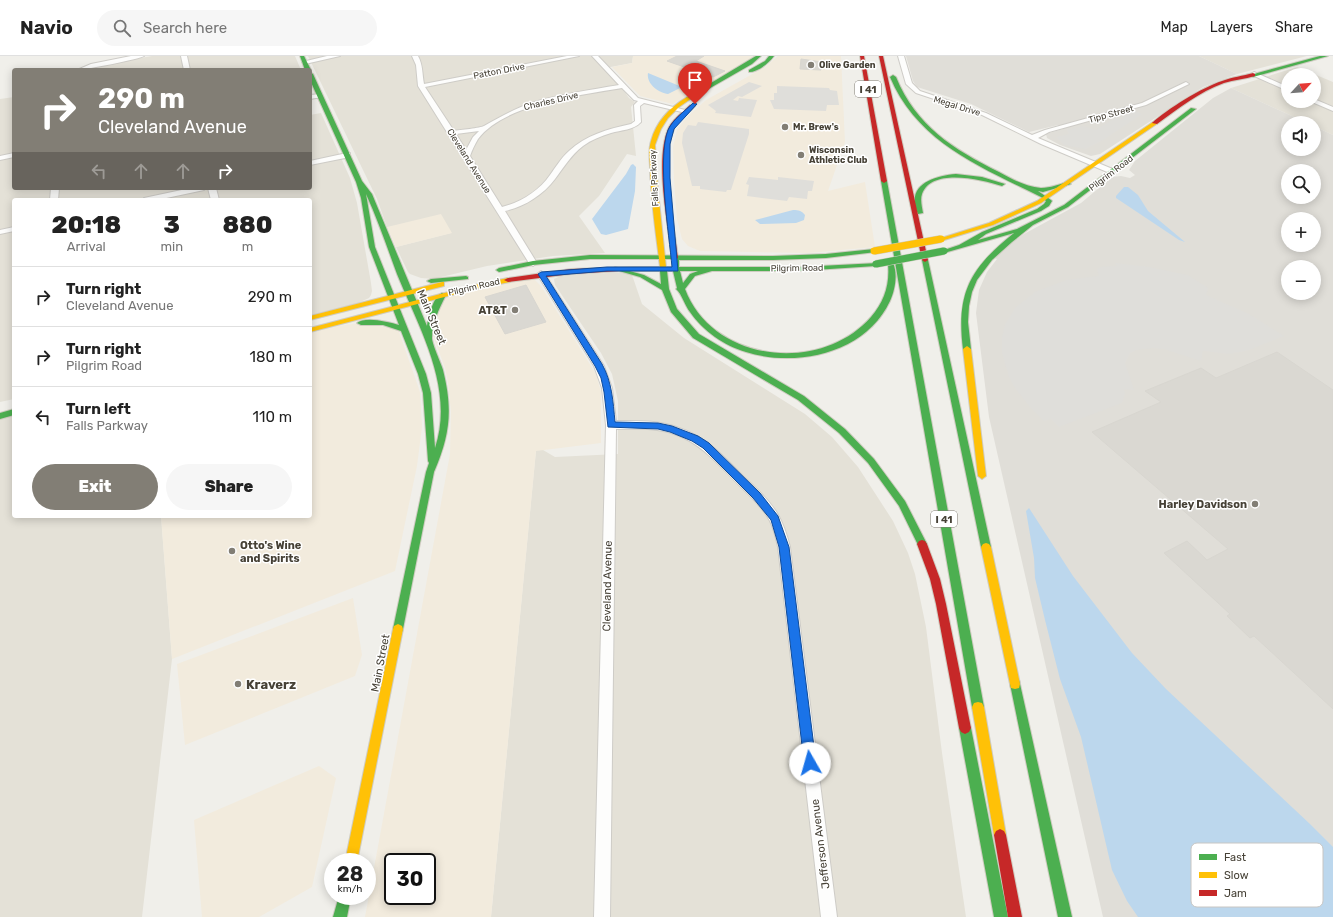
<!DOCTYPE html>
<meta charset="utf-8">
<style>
body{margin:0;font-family:Rubik,sans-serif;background:#f6f6f6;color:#222;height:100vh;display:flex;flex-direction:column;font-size:15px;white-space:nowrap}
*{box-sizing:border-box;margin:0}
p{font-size:13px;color:#767676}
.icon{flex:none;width:22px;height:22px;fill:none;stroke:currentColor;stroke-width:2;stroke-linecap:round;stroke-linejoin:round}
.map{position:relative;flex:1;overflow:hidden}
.side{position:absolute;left:12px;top:142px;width:300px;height:320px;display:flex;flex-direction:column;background:#fff;border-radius:4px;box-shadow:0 2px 10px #0003}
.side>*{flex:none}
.guide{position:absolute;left:12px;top:12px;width:300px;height:122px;border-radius:4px;box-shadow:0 2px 10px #0003;background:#827e75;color:#fff;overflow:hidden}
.needle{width:26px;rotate:64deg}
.buttons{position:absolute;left:1281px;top:12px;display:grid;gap:8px}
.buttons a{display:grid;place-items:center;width:40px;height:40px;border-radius:50%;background:#fff;box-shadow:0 2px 10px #0003;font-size:20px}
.speed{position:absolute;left:324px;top:797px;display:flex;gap:8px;font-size:20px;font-weight:700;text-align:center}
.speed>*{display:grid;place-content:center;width:52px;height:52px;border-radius:50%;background:#fff;box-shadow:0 2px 10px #0003;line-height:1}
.speed small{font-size:10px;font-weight:400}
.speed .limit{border:2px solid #111;border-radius:6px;background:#fff;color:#111}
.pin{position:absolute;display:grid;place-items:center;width:34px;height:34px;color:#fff;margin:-41px -17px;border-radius:50% 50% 50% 0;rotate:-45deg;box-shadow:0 0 4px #0007}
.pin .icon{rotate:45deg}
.me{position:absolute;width:44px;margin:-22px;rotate:353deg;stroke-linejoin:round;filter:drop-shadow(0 0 3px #0008)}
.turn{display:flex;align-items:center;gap:14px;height:84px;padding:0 20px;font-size:18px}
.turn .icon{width:52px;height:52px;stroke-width:2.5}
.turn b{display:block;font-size:28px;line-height:34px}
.lanes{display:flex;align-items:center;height:38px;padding:0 20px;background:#0003;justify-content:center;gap:20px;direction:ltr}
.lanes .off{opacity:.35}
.eta{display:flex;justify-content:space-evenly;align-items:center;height:68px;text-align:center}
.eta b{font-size:24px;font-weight:800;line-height:28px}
.action{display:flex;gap:8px;margin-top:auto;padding:8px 20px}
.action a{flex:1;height:46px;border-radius:24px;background:#827e75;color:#fff;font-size:16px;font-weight:800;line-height:46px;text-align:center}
.action a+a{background:#f6f6f6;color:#222}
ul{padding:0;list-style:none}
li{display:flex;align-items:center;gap:12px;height:60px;padding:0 20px;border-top:1px solid #e0e0e0}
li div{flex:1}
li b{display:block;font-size:15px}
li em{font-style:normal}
header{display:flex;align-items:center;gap:24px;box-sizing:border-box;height:56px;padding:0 20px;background:#fff;border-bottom:1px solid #e0e0e0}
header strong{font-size:19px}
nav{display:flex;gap:22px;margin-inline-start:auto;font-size:14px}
.search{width:280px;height:36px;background:#f6f6f6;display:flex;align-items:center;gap:10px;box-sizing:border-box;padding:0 14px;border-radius:22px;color:#767676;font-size:15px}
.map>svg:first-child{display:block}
.residential{fill:#e4e1d7;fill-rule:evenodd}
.commercial{fill:#f2ebdd;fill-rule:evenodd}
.industrial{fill:#e0ded8;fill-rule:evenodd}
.parking{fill:#dfdeda}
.water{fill:#bcd7ed}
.building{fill:#dad8d2;stroke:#d8d6d0}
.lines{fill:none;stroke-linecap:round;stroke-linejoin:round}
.street-casing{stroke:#ceccc7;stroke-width:2}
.fast-casing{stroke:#cfccc1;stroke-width:2}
.slow-casing{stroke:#cfccc1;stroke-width:2}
.jam-casing{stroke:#cfccc1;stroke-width:2}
.street{fill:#fdfdfc;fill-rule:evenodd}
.fast{fill:#4caf50;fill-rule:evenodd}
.slow{fill:#ffc107;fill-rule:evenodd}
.jam{fill:#c62828;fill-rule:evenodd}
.fast-bridge-casing{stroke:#cfccc1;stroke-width:8;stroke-linecap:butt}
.slow-bridge-casing{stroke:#cfccc1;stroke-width:8;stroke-linecap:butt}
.fast-bridge{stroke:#4caf50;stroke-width:7}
.slow-bridge{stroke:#ffc107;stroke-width:7}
.route{fill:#1a73e8;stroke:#114b97}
.poi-dot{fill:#827e75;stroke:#fff;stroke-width:1.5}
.labels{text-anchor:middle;stroke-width:3;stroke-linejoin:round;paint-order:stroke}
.far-poi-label{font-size:9px;font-weight:bold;fill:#464136;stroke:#fff;text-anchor:start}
.far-street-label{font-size:9px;fill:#464136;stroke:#fff}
.shield{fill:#fff;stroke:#7e7a72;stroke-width:1}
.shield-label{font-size:10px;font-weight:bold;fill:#464136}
.poi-label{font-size:11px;font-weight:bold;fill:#464136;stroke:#fff;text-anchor:end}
.street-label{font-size:11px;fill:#464136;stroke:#fff}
.near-poi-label{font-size:13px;font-weight:bold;fill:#464136;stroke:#fff;text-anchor:start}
.key{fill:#fff;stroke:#c8c6c3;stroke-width:1}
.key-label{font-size:11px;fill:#464136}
</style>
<header>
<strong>Navio</strong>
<div class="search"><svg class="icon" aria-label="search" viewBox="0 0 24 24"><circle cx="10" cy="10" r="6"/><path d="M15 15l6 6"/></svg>Search here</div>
<nav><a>Map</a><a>Layers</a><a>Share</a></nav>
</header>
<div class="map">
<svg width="1333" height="861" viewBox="0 0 1333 861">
<rect width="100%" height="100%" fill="#f0efea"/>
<path class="residential" d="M152,0H295L301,14H86L95,10Z
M308,0H633L632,7L605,12L618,26L629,42L635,46L631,51L636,100L627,98L599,140L579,160L605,197L553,200L487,210L433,223L421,222L410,218L408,216L396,191L451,177L387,171L377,143Z
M1199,0H1307L1237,18Z
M1297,11L1333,26V79L1314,70V67H1307L1231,32ZM1288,19H1314V45H1288Z
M14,41V132H310V59L321,57L350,122L357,147L371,227L372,235L371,239L369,242L358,247L310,259V144H14V343L0,346V43Z
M631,216L642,248L684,282L805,358L832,381L858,411L893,465L908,497L915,518L926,571L942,697L966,861H491L536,394H543L555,401L618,398V345L612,318L601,297L555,229L554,223L563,219Z
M14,359V460H161L172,603L142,861H0V363Z"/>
<path class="commercial" d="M633,0H755L673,48L640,40L612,11L632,7Z
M778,0H841L845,86L828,135L865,126L875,191L808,197L700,195L688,190L682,183L677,163L674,124L673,91L677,74L686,62L706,44L765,11Z
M441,158L452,177L396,191L387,171Z
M534,223L541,230L596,318L601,336V387L536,395L491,861H365L450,398L451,356L448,327L445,312L435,285L433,275L442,243L501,228ZM393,806H427V840H393Z
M360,267L398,273L420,336L422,371L417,410L395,515L172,603L161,460H310V277L338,270Z
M353,542L362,599L355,620L185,689L177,608Z
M319,710L336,722L312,831L259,861H202L194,764Z"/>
<path class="industrial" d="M906,0H1199L1237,18L1203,31L1100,98L1091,100L1060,89L1047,82L1046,78L1063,73L1058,69L1029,76L971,48L917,31L913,25Z
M1231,32L1307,67H1288V93H1314V70L1333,79V861H1103L989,361L976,257L979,234L987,216L997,203L992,201L1024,178L1081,147L1112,121L1121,120L1130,122L1135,119L1129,114L1135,105L1213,42ZM1288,115H1314V141H1288ZM1288,163H1314V189H1288ZM1288,211H1314V237H1288Z"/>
<path class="parking" d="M749,26L762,30L742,41L738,40L733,44L738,45L739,42L757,44L751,61L715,57L716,55L708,49Z
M777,30L829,32L830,34L837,35L839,49H827L826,55L774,53L770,44H774V37H777Z
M1136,55L1142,58L1103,84L1085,93L1064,89L1056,81L1069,78L1067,74L1083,70L1096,74L1116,61L1121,63L1129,57Z
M698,66L749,73V78L731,134H727L726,136L700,133V130H692L682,87L683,77L688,69L696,70Z
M749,121L778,124V121L814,125L812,135H808L807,143L789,141L787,145L747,140L749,129L746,128Z
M1115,207L1150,211L1188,219L1208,232L1206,239L1249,258L1284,280L1252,293L1240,296L1227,298L1203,295L1201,305L1163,293L1152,292L1136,294L1130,297L1125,307L1134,334L1124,333L1125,338L1122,347L1059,371L1051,363L1044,365L1030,351L1015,332L1009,321L1002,297V282L1005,268L1015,252L1035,236L1067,224L1099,220L1097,213L1101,211L1117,210Z"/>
<path class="water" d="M648,17L682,31L668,38C659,37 646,28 648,17Z
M633,108L636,111L635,135L628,173L606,179L601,178L592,163L626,118L631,109Z
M1124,131H1128L1138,139L1148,155L1185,186L1179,184L1116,142V140Z
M793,154C799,154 802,155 805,159L804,164L796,167L760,168L755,164Z
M1029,452L1073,520L1132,597L1166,633L1310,768L1333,791V861H1138L1127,845L1112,814L1081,681L1060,623L1045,564L1035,522L1034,502L1026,455Z"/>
<path class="building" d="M677,0H704L696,5L725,15L713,21L667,5Z
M801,3L822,6L821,14L800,13Z
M526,229L546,266L505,278L485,241Z
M1277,296L1333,334V653L1254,580L1250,582L1227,560L1230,558L1164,497L1187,485L1207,504L1228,493L1092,376L1161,346L1145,335L1201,312L1216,322Z"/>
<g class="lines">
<defs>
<path id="street" d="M131,0H144C140,3 84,14 77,14L91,8Z
M181,0H187L190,14H184Z
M327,0H340L305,8L302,6Z
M412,0H418C423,9 422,17 424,28L567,0H579L425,31L454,75C459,74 481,72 484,70C500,61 514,53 531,47C560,38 590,34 619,29L592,0H598L638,42L689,55L686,57L644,47L640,50L641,66C634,74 621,74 611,77C601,80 591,84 583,90C571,99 564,111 555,123C543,139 524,151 505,155L537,207L533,210L529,207L418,30L416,9ZM622,32L634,44L638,45L634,49L635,65L631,68C608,73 586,79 569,95C561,102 556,111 550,119C539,135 521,146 502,151L470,100C472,94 475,88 478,83C504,48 581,39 622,32ZM479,75L473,81L466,94L456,78Z
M898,0H904L912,27L920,35L986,57L1032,79L1045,74L1142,47L1186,26L1189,28L1146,49L1049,76L1038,82L1115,114V118H1112L1041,88L982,59L916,37L906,28Z
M1254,16L1288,31V35L1252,19L1251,18Z
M320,38L322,39V41L310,43V39Z
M1314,43L1333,51V55L1312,46L1311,45H1314Z
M14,97V101L0,104V100Z
M347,97H350V101L310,109V105Z
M51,132H59L58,144H50Z
M191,132H205L204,134L157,144H143L144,142Z
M208,132H216L219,144H211Z
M14,171V175L0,178V174Z
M541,215L545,218L604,310L612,332L616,365C637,365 659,364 679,372C707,381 724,401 744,421C756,432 768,443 777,457C783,467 787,479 790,491L837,861H821L778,491C776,482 774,473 770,465C762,450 749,439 738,428C718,408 701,387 674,378C656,371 635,373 616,373L610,861H594L606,369L602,332L594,310L537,218Z"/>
<path id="fast" d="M300,0H304L311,14L310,15L305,14Z
M756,0H761L752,8L691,43L686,42Z
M769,0H774C769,7 758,16 749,16V14L765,5Z
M1320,0H1328L1253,21L1250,19Z
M310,16L313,18L362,125L372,138L427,270C428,261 433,241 442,237L446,239C439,253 432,267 432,282C432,288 441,307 443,314C453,354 450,379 434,416L403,573L402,576L398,578L394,576L393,573L426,416L429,407L428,405L423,337L418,318L401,275L383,269H361L357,267C365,260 389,266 399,269L369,191L361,142L356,126L310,24ZM366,138C378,164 387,191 397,218C419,272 455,332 435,392L431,337L426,318L375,191Z
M893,19L896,21C916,70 953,93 999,116C1012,123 1026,131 1041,132C1050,132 1060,128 1068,126L1071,128L1043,136L1038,135L1051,144L1052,145L1049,150L1041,155L986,178L978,184L1017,173L1064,149L1191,52L1196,53L1068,151L1033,169L1012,186L992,204L977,224L972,236L969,250L968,266L971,293L967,296L963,293C956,237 970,212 1014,177L944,197L941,195L959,189L982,176L1037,153L1044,148L1046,145L1041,141C981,111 918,87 890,21Z
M956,118L982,121L1005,128L1002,130C982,124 932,111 922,138C920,144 922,151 923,157L918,158C905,129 933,120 956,118Z
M884,123L887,125L984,651L982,655L978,656L974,655L972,651L881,125Z
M874,193L876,194V196L826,202L773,204H679V211H799L878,207L879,208L876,210L799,215H712L695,220L685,233C713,307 821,318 871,261C884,246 890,229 888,208L891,206L893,207C898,218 895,234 890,245C866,297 797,312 746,296C725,290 703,275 690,256C685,250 682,238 676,233L677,232L673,215H667L669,233L677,253L699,278L804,340L845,373L874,403L905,445L927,488L925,491L922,492L919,491L899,450L868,407L839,377L798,344L693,282L671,256L662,234L640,221L612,213L615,211L644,219L661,228L660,215H634L631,213L634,211H673L672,203H590L533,209L499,216L496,214L499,212L533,205L590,199L773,200L826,198ZM680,215H698L690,218L683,227Z
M925,202L928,204L991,491L989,494L986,495L983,494L981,491L922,204Z
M466,220L468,221V223L431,227L427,225L431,223Z
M14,353V359L0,363V357Z
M1015,623L1019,624L1020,628L1072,861H1058L1010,628L1011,624Z
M965,666L969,668L971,672L1008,861H994L959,672L961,668Z
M339,840H351L347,861H333Z"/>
<path id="slow" d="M687,41L692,42L679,51L668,62L661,73L655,89L658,135L666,211L663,213L660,211C656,178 651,146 650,113C650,104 648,94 651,85C656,66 670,51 687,41Z
M1153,66L1158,67L1041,147L993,169L941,185L938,183L989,167L1037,145Z
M508,222L512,224L510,226L479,232L310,276V272L479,228Z
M442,226H444V230L310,264V260Z
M967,290L971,293L986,420L982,423L978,420L963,293Z
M986,487L989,488L991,491L1020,628L1019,632L1015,633L1011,632L1010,628L981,491L983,488Z
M398,568L402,570L403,573L357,806H345L393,573L394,570Z
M978,646L982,647L984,651L1006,779L1004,783L1000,785L996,783L994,779L972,651L974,647Z"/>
<path id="jam" d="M860,0H864L887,125L884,127L881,125Z
M879,0H883L928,204L925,206L922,204Z
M1253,17L1255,18V20C1245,23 1234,24 1224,27C1199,36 1178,53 1157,68L1152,67C1167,53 1203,31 1222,25C1232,21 1243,20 1253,17Z
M690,49L695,50C688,58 678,63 674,73C660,105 674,167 678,202L675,204L672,202C668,169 654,101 669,71C674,62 683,56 690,49Z
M634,211L636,212V214L571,218L508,226L504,224L508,222L571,213Z
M922,484L925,485L927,488L940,523L946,548L971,672L969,676L965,678L961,676L959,672L936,548L930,523L917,488L919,485Z
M1000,773L1004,775L1006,779L1022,861H1008L994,779L996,775Z"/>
</defs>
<use href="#street" class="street-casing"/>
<use href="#fast" class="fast-casing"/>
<use href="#slow" class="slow-casing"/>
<use href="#jam" class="jam-casing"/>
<use href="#street" class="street"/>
<use href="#fast" class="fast"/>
<use href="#slow" class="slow"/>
<use href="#jam" class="jam"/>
<defs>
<path id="fast-bridge" d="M876,208L944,195"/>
<path id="slow-bridge" d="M874,195L941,183"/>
</defs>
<use href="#fast-bridge" class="fast-bridge-casing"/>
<use href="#slow-bridge" class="slow-bridge-casing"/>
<use href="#fast-bridge" class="fast-bridge"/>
<use href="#slow-bridge" class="slow-bridge"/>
</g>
<path class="route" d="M693,47L697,48L674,73L670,88V122L678,215H607L546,220L602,308C612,326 613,345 615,366L658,367L672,370L698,380L709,387L760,437L778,460L789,491L816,707L814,711L810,713L806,711L804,707L779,491L771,464L753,442L703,392L692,385L670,376L658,373L608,371L604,336L601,322L595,310L538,218L541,216L607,211H672C669,178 657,103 668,74C673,63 685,55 693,47Z"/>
<g class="poi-dot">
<circle cx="811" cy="9" r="4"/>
<circle cx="785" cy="71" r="4"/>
<circle cx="801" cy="99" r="4"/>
<circle cx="515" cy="254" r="4"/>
<circle cx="1255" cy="448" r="4"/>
<circle cx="232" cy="495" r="4"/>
<circle cx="238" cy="628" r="4"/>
</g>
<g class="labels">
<g class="far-poi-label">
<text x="819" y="12">Olive Garden</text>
<text x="793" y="74">Mr. Brew's</text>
<text x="809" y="97">Wisconsin<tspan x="809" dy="10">Athletic Club</tspan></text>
</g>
<g class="far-street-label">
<text transform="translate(499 15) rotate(-11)" y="3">Patton Drive</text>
<text transform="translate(551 45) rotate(-13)" y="3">Charles Drive</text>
<text transform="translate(957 50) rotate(17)" y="3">Megal Drive</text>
<text transform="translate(1111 58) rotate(-15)" y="3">Tipp Street</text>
<text transform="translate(469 105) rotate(58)" y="3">Cleveland Avenue</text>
<text transform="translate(1111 117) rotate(-37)" y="3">Pilgrim Road</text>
<text transform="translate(654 122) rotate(-93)" y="3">Falls Parkway</text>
<text transform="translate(797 212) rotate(-1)" y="3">Pilgrim Road</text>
<text transform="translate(474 231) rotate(-13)" y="3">Pilgrim Road</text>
</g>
<g class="shield">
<rect x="855" y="25" width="26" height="16" rx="3"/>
<rect x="931" y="455" width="26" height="16" rx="3"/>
</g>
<g class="shield-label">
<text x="868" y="37">I 41</text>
<text x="944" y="467">I 41</text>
</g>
<g class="poi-label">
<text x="507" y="258">AT&amp;T</text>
<text x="1247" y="452">Harley Davidson</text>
<text x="240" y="493" text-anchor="start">Otto's Wine<tspan x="240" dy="13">and Spirits</tspan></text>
</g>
<g class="street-label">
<text transform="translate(432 261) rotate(67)" y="4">Main Street</text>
<text transform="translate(607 530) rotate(-89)" y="4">Cleveland Avenue</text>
<text transform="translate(380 607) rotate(-79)" y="4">Main Street</text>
<text transform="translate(820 788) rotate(-97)" y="4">Jefferson Avenue</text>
</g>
<g class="near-poi-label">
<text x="246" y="633">Kraverz</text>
</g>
</g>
<rect x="1191" y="787" width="132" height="64" rx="6" class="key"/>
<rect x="1199" y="798" width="18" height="6" fill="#4caf50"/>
<rect x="1199" y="816" width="18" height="6" fill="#ffc107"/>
<rect x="1199" y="834" width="18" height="6" fill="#c62828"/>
<g class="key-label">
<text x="1224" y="805">Fast</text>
<text x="1224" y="823">Slow</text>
<text x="1224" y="841">Jam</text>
</g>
</svg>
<div class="buttons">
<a><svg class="needle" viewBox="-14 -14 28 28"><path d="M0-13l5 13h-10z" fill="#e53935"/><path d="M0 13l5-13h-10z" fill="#767676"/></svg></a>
<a><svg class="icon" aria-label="sound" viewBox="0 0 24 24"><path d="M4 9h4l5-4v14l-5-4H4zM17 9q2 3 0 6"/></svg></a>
<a><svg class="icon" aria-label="search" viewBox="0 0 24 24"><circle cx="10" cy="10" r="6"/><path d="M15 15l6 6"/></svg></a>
<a>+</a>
<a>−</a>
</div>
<div class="speed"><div>28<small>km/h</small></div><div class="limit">30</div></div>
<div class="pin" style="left:695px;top:48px;background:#d93025"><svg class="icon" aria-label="arrive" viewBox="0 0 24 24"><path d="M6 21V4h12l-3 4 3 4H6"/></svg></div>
<svg class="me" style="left:810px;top:707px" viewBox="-20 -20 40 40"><circle r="19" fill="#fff"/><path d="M0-13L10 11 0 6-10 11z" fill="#1a73e8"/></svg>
<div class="guide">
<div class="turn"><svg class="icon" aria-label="right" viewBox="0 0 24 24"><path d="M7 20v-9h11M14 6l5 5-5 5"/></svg><div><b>290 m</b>Cleveland Avenue</div></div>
<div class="lanes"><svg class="icon off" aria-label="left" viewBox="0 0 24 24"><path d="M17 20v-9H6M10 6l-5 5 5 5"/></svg><svg class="icon off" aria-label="ahead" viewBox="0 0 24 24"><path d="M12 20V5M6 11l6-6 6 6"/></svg><svg class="icon off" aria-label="ahead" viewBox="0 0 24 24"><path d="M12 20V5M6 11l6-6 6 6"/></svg><svg class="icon" aria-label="right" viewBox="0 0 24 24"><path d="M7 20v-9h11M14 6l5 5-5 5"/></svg></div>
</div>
<section class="side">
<div class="eta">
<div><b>20:18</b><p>Arrival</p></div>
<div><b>3</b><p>min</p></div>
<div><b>880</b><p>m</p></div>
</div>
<ul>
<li><svg class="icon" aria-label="right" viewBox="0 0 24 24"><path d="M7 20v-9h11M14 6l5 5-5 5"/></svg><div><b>Turn right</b><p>Cleveland Avenue</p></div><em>290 m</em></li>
<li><svg class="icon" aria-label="right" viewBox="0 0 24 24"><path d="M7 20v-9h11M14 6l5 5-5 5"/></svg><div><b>Turn right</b><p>Pilgrim Road</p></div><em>180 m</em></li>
<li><svg class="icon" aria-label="left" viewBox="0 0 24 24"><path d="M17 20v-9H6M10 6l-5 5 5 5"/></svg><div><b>Turn left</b><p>Falls Parkway</p></div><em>110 m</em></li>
</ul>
<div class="action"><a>Exit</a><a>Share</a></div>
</section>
</div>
